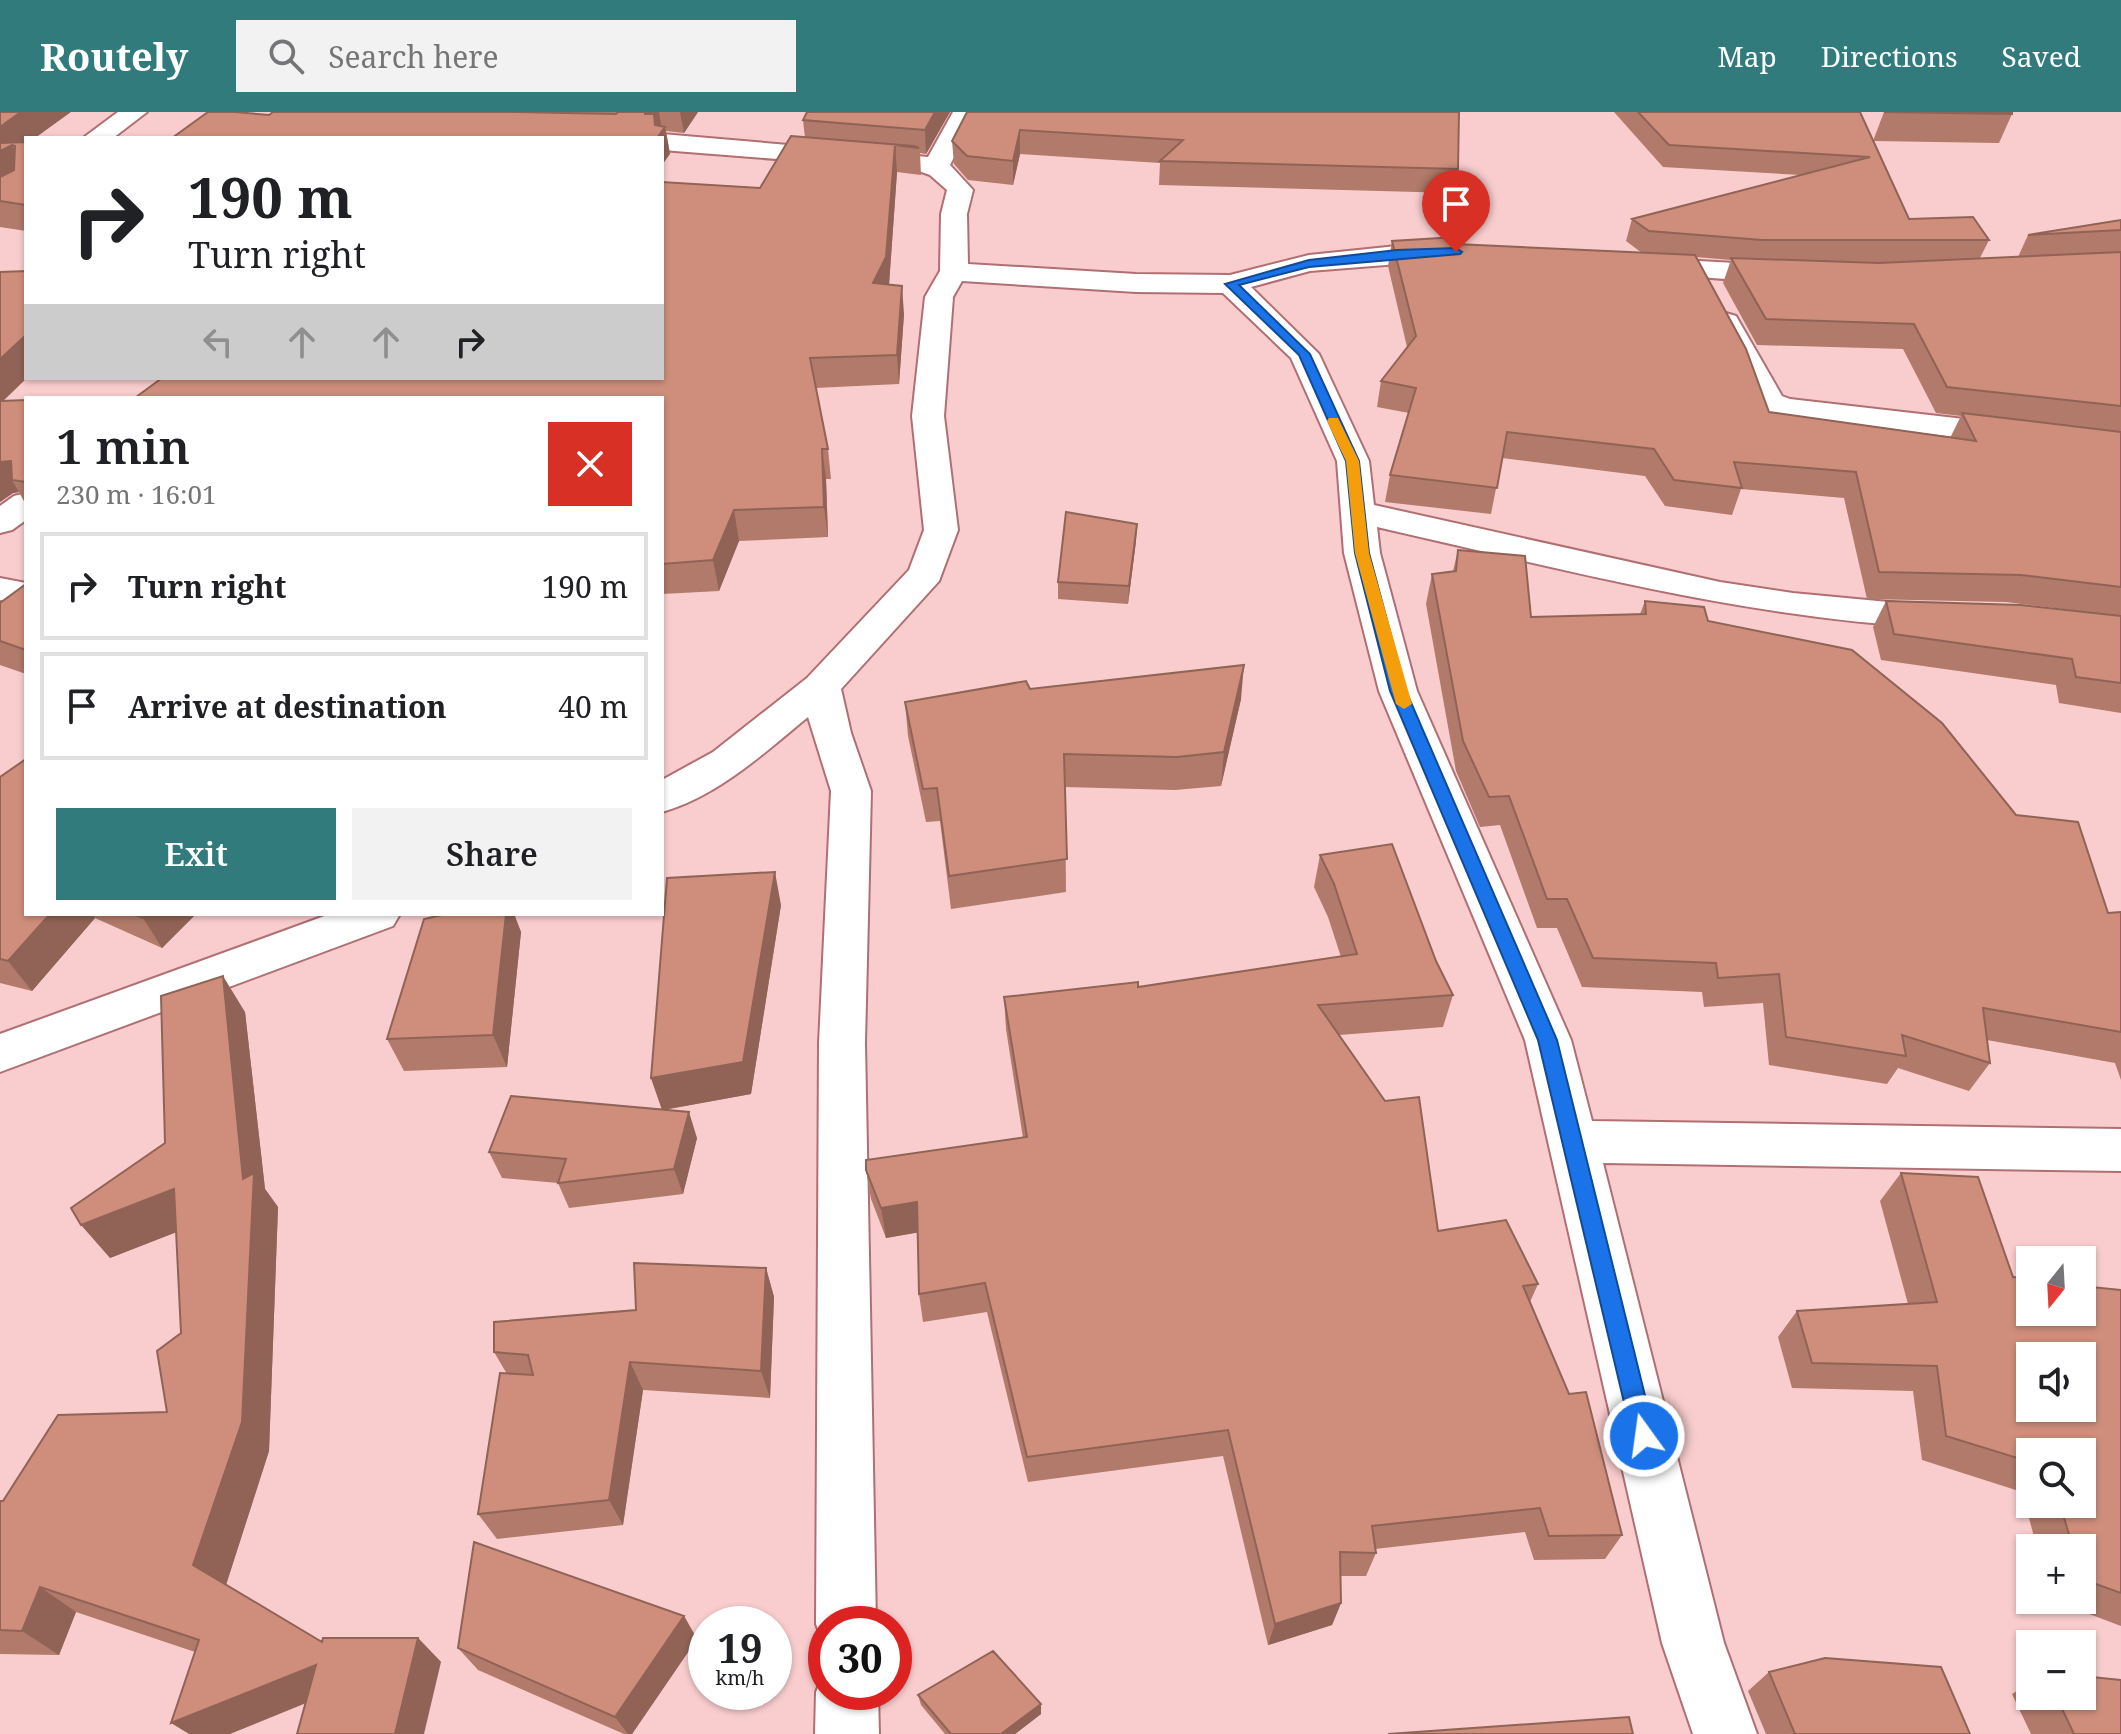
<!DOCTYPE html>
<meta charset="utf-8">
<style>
body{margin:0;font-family:"Noto Serif",serif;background:#f2f2f2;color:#202124;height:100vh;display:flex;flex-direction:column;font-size:30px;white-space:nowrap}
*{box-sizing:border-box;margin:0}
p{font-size:26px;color:#757577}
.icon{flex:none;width:44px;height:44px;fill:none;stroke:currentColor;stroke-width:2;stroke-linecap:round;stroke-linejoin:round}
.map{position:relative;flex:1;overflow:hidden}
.drawer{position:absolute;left:24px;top:284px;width:640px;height:520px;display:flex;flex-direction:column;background:#fff;border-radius:0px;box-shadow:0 2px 6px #0004}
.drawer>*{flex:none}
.top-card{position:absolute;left:24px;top:24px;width:640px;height:244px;border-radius:0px;box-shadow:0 2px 6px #0004;background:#fff;color:#202124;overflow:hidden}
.needle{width:52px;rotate:198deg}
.buttons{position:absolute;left:2016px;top:1134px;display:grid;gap:16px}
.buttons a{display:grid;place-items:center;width:80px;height:80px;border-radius:0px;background:#fff;box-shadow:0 2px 6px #0004;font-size:40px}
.speed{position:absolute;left:688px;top:1494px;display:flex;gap:16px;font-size:40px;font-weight:700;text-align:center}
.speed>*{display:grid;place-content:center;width:104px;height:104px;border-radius:50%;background:#fff;box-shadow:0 2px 6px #0004;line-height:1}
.speed small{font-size:20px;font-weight:400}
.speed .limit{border:12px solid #d22;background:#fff;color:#111}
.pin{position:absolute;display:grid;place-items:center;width:68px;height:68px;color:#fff;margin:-82px -34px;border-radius:50% 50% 50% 0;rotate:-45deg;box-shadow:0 0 8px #0007}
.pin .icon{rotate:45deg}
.me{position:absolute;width:88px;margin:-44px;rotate:346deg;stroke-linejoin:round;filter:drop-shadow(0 0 6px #0008)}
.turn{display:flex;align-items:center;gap:28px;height:168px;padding:0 32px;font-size:36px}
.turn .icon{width:104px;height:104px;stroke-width:2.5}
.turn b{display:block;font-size:56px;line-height:68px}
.lanes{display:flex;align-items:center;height:76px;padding:0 32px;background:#0003;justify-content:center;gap:40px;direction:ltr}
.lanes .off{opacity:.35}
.round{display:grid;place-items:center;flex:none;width:84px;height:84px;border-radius:0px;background:#f2f2f2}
.headline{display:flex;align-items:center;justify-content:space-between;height:136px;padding:0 32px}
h1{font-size:48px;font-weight:600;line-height:60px}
.action{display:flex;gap:16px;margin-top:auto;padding:16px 32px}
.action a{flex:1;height:92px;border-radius:0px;background:#327b7d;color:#fff;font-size:32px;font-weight:600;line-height:92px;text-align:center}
.action a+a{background:#f2f2f2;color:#202124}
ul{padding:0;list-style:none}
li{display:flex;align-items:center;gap:24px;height:108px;margin:0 16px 12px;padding:0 16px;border:4px solid #e0e0e0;border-radius:0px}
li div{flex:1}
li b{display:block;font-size:30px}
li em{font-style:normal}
header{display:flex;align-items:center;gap:48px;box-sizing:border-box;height:112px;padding:0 40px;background:#327b7d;color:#fff}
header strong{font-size:38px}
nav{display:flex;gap:44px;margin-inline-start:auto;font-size:28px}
.search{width:560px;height:72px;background:#f2f2f2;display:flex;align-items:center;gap:20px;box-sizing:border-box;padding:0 28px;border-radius:0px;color:#757577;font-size:30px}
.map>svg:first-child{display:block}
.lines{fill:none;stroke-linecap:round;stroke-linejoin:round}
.minor-casing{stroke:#b06f72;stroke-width:4}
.minor{fill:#fff;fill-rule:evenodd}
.wall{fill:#b17a6a;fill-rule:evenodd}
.shaded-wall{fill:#906356}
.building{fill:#ce8e7b;stroke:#906356;stroke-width:2;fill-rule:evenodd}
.route{fill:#1a73e8;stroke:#114b97;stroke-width:2}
.slow{fill:#f59e0b}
</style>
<header>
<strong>Routely</strong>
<div class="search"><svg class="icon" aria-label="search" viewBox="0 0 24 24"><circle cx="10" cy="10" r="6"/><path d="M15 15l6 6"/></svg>Search here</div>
<nav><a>Map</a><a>Directions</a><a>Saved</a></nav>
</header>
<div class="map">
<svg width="2121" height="1622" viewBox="0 0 2121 1622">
<rect width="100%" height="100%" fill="#f9cdce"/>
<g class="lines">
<defs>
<path id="minor" d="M118,0H147L113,26H83Z
M953,0H977L950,53L973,78L967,102L968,152L1136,162L1230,163L1309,143L1397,134H1459L1463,140L1459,146L1449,148L1310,159L1251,175L1319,242L1369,349L1374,393L1720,470L1793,481L1952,496L1957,504L1952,512L1939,516C1744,506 1566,458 1377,415L1380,441L1417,579L1571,928L1592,1009L2121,1017V1059L1603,1051L1724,1531L1757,1622H1693L1662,1531L1525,928L1379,579L1344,441L1337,349L1291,246L1223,181L1136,180L962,169L953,185L944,304L958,418L939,469L841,577L851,621L871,679L865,931L876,1512H826L824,1534L816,1512L819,931L831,679L808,605C764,641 718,684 662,700V668L713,640L807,566L909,458L924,418L912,304L925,185L940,159L941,102L947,78L930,63L916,58L662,38V26H652L662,22L928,45Z
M1645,146L1788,154L1798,157L1802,163L1798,169L1788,172L1635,160L1631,154L1635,148Z
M1726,201L1736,204L1782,284L1790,287L2121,325V345L1772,303L1759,297L1754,290L1711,210L1716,204Z
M26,381V408L12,418L0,421V394L14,384Z
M0,466L26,471V493L0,488Z
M330,802H400L393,814L0,960V922Z
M825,1558L826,1580H878L879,1622H815L816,1580Z"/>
</defs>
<use href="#minor" class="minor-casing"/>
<use href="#minor" class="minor"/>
</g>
<path class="wall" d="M0,0L26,26V119L0,115Z
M273,0H698L684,21L666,19L670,42L269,3Z
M950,0L926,42L920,41L921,63L897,60L889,173L904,202L899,272L815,276L828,337L831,367H826L828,425L739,429L719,479L662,482V286L136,285L760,76L805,26L803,8Z
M967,0L1458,57L1453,81L1159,73L1160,51L1020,42L1013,73L968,68L954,52L952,29Z
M1614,0H1860L1873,29L1884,0L2012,2L1999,31L1874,29L1909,107L1989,128L1980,146L2018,145L2028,123L2121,108V504L2006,490L1867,487L1844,386L1741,377L1732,403L1665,394L1645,364L1502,346L1491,402L1385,390L1390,363L1409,301L1377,295L1381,269L1407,235L1388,154L1392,129L1642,141L1626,129L1632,107L1801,63L1663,55ZM1696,145L1731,148L1723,171L1757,233L1903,237L1936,301L1961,304L1950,326L1769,300ZM1844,150H1902L1879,151Z
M0,160L3,288H26V393L19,380L13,381L0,390Z
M1136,429L1128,492L1058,487V470Z
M1458,438L1531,505L1640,502L1645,489L1708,509L2016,703L2108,801L2121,800V968L2115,951L1987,928L1990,951L1969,979L1898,956L1887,972L1769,953L1763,891L1704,895L1702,880L1582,875L1557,816H1537L1500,713L1480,715L1456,659L1426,492L1432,462L1453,459Z
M26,472V562L0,553V491Z
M1886,489L2121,504V601L2059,591L2056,573L1881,548L1873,515Z
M1030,577L1241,587L1221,674L1175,678L1065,675L1066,780L951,797L940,709L926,710L908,624L905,590Z
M0,665L26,802H196L162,836L95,806L32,879L0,871Z
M1320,743L1436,849L1453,883L1443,915L1339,923L1438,1119L1538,1172L1530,1190L1622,1423L1605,1447L1534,1448L1525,1420L1375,1437L1376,1441L1366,1464H1340L1341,1491L1332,1513L1268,1533L1223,1344L1028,1370L987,1200L923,1210L919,1182L918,1120L886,1126L871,1087L866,1058L1023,1026L1006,917L1004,885L1138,875L1341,845L1328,805L1314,775Z
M781,793L751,982L664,998L697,1026L683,1082L569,1096L558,1071L502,1066L489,1040L662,997L651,966Z
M446,802H514L521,820L507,955L404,959L387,927Z
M245,900L265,1077L278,1095L269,1339L226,1473L322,1530L418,1526L441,1550L305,1591L195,1540L76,1500L59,1543L0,1542V1389H3L167,1300L181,1221L176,1120L110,1146L165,1031Z
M1901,1061L2013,1165L2121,1178V1514L2052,1488H2082V1436H2037L2022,1380L1922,1348L1913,1279L1792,1276L1778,1225L1797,1199L1908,1192L1880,1089ZM2030,1340H2082V1392H2030Z
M766,1156L774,1185L770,1286L643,1278L623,1413L497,1427L478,1402L507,1262L494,1240L636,1198Z
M684,1504L697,1527L632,1622H624L478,1558L458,1536Z
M1769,1560L1970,1622H1766L1748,1579Z
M2030,1571V1584H2082L2121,1622H2031L2012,1582Z
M918,1583L1041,1592V1602L1015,1622H945L921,1593Z"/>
<path class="shaded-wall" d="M21,0H71L35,26H26V32L15,34L12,33L25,60L0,73V15Z
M645,0H659L662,18L665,15L670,42L662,53V26H657Z
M680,0H698L684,21Z
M935,0H950L926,42L925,18Z
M1020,18V42L1013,73V49Z
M895,33L897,60L889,173L873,171Z
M902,174L904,202L899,272L897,243Z
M26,223L27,266L0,292V247Z
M822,337L826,367L828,425L824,395Z
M11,349L12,368L19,380L13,381L0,390V350Z
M734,398L739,429L719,479L713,448Z
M1137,412L1136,429L1128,492L1129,474Z
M1244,553L1241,587L1221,674L1224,640Z
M775,760L781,793L751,982L662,998L651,966Z
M50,802H92L95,806L32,879L8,849Z
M146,802H196L162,836L143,806Z
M506,802H514L521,820L507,955L493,923Z
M223,864L245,900L265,1077L278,1095L269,1339L224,1479L193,1453L243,1067Z
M689,1000L697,1026L683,1082L674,1057Z
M174,1077L200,1111L110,1146L81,1113Z
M917,1090L921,1120L886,1126L881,1096Z
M766,1156L774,1185L770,1286L761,1259Z
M630,1250L643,1278L623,1413L609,1388Z
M40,1475L76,1500L59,1543L22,1519Z
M1341,1491L1332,1513L1268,1533L1275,1512Z
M684,1504L697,1527L632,1622H628L615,1605Z
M418,1526L441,1550L424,1622H395Z
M316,1553L343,1576L230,1622H189L171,1611Z
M1041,1592V1602L1015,1622H1001Z"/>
<path class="building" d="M0,0H21L0,15Z
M208,0H235L269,3L273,0H516L616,2L618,0H645V2H654L655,13L665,15L657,26H172Z
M807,0H935L925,18L803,8Z
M967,0H1459L1458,57L1160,49L1183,28L1020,18L1013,49L967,44L952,29Z
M1638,0H1860L1909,107L1973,105L1989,128H1762L1649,119L1632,107L1870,45L1669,33Z
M1884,0H2012V2Z
M791,24L914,34L919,36L895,33L886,145L873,171L902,174L897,243L810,246L828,337H822L824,395L734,398L713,448L662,452V286H101L136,285L162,266H662V70L760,76Z
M26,30V93L0,89V65L14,58L15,34L12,33L0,39V31Z
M2121,108V118L2028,123Z
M1456,125V132L1695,143L1746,237L1769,300L1976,329L1962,301L2121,320V475L2021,463L1879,460L1856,360L1734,350L1742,376L1674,368L1654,337L1507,320L1497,376L1390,363L1416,276L1381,269L1416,224L1392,129Z
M2121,140V294L1947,275L1914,212L1766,207L1731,146L1879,151Z
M26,159V223L0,247V160Z
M26,288V370L12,368L11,349L0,350V289Z
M1066,400L1137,412L1129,474L1058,470Z
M1458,438L1525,444L1531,505L1646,502L1645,489L1704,495L1708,509L1852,538L1942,611L2016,703L2078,710L2108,801L2121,800V920L1983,896L1990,951L1902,923L1906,944L1786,925L1779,862L1718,866L1716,851L1593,846L1567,787H1547L1509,684L1489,685L1463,629L1432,462L1456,459Z
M26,472V538L0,529V491Z
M1886,489L2021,493L2121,504V571L2076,565L2072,547L1894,522Z
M1244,553L1224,640L1177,645L1064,642L1067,747L949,764L937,676L923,677L905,590L1026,569L1030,577Z
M26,647V802H50L8,849L0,847V665Z
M1392,732L1436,849L1453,883L1318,893L1385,989L1419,985L1438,1119L1506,1108L1538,1172L1523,1174L1569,1282L1586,1280L1622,1423L1549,1424L1540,1396L1372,1414L1376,1441L1340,1440L1341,1491L1275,1512L1228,1318L1027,1345L985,1171L919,1182L917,1090L881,1096L866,1058V1048L1027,1025L1004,885L1138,870V875L1357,842L1334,772L1320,743Z
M775,760L743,950L651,966L667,766Z
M134,802H146L143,806Z
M446,802H506L493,923L387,927L424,807Z
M223,864L243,1067L254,1061L242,1310L193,1453L322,1530L323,1526H418L395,1622H297L316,1553L171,1611L199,1528L40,1475L22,1519L0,1518V1389H3L58,1303L167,1300L157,1239L181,1221L174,1077L81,1113L71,1096L165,1031L161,884Z
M511,984L689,1000L674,1057L558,1071L566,1047L489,1040Z
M1901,1061L1978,1065L2013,1165L2030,1167V1200H2082V1174L2121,1178V1481L2082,1467V1436H2073L2060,1392H2082V1340H2030V1350L1946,1324L1937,1254L1812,1251L1797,1199L1937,1190ZM2030,1244H2082V1296H2030Z
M634,1151L766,1156L761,1259L630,1250L609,1388L478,1402L500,1261L533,1263L528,1243L494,1240V1210L636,1198Z
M474,1430L684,1504L615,1605L458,1536Z
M993,1539L1041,1592L1001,1622H951L918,1583Z
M1825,1546L1941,1555L1970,1622H1795L1769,1560Z
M2082,1564L2121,1568V1622H2074L2056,1584H2082Z
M1629,1605L1633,1622H1388Z"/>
<path class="route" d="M1456,136L1462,140L1460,142L1309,155L1239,173L1310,242L1359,349L1369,441L1406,579L1557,928L1655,1324L1652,1332L1644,1335L1635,1332L1632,1324L1538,928L1390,579L1355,441L1346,349L1299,243L1225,172L1309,148L1397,138Z"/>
<path class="slow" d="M1329,306H1338L1359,349L1369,441L1412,592L1404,597L1396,592L1355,441L1346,349L1327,309Z"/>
</svg>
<div class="buttons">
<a><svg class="needle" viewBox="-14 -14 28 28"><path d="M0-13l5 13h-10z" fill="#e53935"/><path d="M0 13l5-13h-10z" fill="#757577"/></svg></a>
<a><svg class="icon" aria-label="sound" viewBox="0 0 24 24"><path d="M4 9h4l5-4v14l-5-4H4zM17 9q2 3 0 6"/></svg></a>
<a><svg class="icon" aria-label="search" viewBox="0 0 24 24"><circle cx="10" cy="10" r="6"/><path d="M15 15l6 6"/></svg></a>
<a>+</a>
<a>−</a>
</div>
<div class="speed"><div>19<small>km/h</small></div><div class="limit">30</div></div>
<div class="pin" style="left:1456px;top:140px;background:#d93025"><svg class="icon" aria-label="arrive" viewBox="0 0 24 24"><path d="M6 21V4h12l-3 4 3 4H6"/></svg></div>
<svg class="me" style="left:1644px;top:1324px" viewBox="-20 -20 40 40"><circle r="17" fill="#1a73e8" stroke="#fff" stroke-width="3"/><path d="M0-11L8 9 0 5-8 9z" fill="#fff"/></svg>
<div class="top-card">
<div class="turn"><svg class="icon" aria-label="right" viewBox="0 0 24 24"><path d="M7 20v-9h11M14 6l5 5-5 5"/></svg><div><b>190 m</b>Turn right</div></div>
<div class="lanes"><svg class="icon off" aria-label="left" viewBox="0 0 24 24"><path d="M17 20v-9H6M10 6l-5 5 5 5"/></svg><svg class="icon off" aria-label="ahead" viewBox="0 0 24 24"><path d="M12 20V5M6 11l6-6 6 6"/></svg><svg class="icon off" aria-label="ahead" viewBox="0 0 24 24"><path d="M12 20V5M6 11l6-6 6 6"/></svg><svg class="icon" aria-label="right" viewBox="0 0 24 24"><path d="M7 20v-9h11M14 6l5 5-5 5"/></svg></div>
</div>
<section class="drawer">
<div class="headline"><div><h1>1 min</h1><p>230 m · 16:01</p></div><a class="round" style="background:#d93025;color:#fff"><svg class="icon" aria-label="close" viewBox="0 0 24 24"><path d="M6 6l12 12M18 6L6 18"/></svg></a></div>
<ul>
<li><svg class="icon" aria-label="right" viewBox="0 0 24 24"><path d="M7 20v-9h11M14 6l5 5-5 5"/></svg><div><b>Turn right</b></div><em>190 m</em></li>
<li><svg class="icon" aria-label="arrive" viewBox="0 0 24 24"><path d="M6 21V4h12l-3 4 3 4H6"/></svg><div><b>Arrive at destination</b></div><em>40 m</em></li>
</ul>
<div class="action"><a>Exit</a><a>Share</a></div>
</section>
</div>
